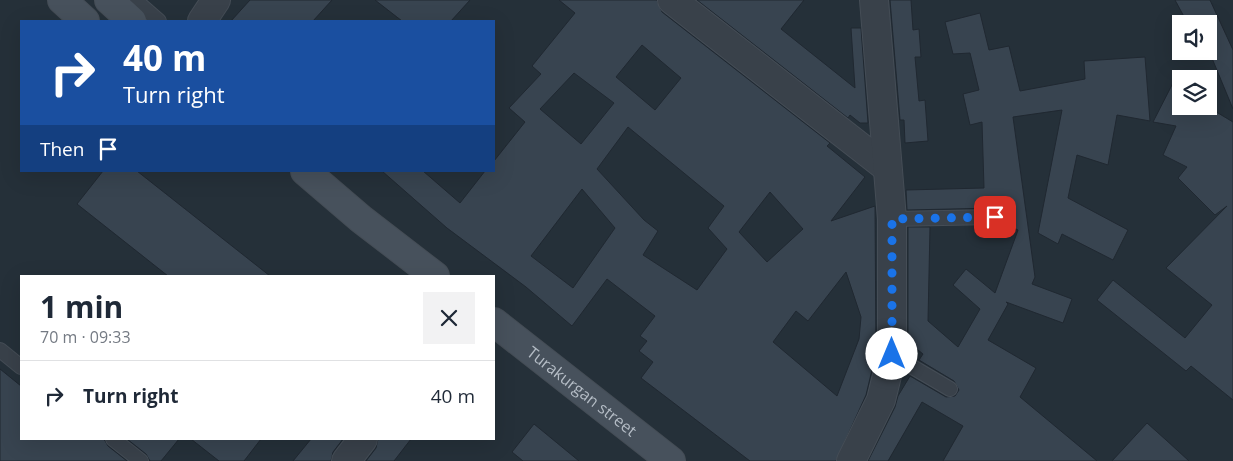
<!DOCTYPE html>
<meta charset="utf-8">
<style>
body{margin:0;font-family:"Open Sans",sans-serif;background:#f2f2f3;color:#1f2937;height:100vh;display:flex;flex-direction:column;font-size:19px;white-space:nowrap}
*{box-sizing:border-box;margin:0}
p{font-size:16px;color:#747a83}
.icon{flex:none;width:28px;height:28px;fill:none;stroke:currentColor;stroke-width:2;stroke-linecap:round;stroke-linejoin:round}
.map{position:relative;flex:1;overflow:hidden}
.sheet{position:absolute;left:20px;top:275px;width:475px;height:165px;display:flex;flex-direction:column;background:#fff;border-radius:0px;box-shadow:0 5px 20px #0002}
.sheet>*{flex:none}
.guide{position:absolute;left:20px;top:20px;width:475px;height:152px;border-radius:0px;box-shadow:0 5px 20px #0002;background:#1a4fa0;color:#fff;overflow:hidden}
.fabs{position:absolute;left:1172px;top:15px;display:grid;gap:10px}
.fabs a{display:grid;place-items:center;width:45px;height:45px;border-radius:0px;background:#fff;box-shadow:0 5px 20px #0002;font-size:25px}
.pin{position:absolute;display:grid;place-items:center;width:42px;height:42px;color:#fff;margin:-21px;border-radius:10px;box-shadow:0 2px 8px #0006}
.me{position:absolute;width:55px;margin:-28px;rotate:0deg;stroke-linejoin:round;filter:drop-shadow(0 0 4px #0008)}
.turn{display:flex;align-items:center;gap:18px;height:105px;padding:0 20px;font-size:22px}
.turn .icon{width:65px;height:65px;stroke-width:2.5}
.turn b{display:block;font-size:35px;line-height:42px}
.then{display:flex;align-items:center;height:48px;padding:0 20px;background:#0003;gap:10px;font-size:19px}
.round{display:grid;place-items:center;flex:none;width:52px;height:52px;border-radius:0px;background:#f2f2f3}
.overview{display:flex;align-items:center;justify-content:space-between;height:85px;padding:0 20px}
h1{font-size:30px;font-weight:700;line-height:38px}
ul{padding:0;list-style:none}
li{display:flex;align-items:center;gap:15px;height:70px;padding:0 20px;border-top:1px solid #e0e1e3}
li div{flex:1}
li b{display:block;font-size:19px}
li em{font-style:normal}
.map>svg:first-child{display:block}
.building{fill:#384450;stroke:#202831;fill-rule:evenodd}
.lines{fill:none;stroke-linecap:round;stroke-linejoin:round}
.service-casing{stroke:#454d56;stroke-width:16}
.minor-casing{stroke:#454d56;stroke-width:30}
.tertiary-casing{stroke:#454d56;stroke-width:30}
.secondary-casing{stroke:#454d56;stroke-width:30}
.service{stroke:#39414a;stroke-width:14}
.minor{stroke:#39414a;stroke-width:28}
.tertiary{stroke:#39414a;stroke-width:28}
.secondary{stroke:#47515c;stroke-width:28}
.route{stroke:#1a73e8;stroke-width:9;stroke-dasharray:0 16.2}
.labels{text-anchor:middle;stroke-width:5;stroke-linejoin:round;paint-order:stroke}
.street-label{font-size:16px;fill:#b4bcc5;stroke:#1e262f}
</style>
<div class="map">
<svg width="1233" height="461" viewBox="0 0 1233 461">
<rect width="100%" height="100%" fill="#253039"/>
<path class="building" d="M250,0H332L313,21H231Z
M375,0H470L451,21H402Z
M559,0H657L662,12L830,143L827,146L865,177L831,221L875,206L876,353L866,395L836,461H750L641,378L653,362L639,351L647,341L640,336L655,316L607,279L572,326L526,287L447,228L382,171H423L460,203L485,171H494V161L525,122L509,108L541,74L532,66L575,13ZM642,45L681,78L655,110L616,77ZM574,73L614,103L581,144L540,109ZM628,127L724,206L708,228L727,249L697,290L643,255L658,231L644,220L597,169ZM582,189L615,228L573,288L531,256ZM770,192L803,229L767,262L739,232ZM846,272L861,317L859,339L837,396L773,342L796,311L808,321Z
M697,0H804L781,29L855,88L851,28H861L868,123H860L850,115L848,118Z
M890,0H911L913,30L919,29L921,57H915L919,101L925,100L928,141L905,143L904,120H900Z
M1175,0H1210L1233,50V109L1209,51V24H1188Z
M980,13L989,50L1009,46L1020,91L1085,79L1084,61L1145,57L1150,121L1117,115L1108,165L1077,155L1068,198L1128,230L1113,260L1062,234L1058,244L1038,233L1062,110L1013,117L1035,277L1032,284L1072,299L1063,323L1006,302L1008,304L988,340L1036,368L1020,397L1097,461H943L963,426L922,402L888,461H868L895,407L898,396L910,376L946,397L955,396L959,390L954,381L919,360L923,354L908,342V227H930L928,321L958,347L980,309L953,285L966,269L995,293L1018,230L1002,222L1003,213L995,208L907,210L906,190L984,188L982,122L970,125L963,94L979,90L970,53L953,54L945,22Z
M1175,79L1181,83V106H1209V100L1215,104L1208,107L1233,122V400L1191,366L1186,371L1097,300L1113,280L1185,338L1212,305L1166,268L1227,206L1215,215L1178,178L1187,167L1163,155L1176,126L1153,122Z
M103,171H137L270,276H168L77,204Z
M0,369L21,386V439H104L108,446L127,461H0Z
M1147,423L1166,440L1189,461H1112Z
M534,424L579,461H523L512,452Z
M127,439H179L161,461H150L146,454Z
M191,439H261L244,461H219Z
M311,439H343L333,452L331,461H293Z
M378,439H411L394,461H366L376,448Z"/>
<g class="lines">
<defs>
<path id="service" d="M135,0L159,21
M892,219L995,217
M0,350L21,367
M892,355L950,389
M113,439L141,461"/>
<path id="minor" d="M672,0L886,167
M202,21L216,0
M346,461L363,439"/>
<path id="tertiary" d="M851,461L881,400L892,355V219L874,0"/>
<g id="secondary">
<path d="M62,0L85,21"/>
<path d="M109,0L132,21"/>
<path d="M305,171L361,219L435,276"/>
<path id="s1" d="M494,322L671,461"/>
</g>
</defs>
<use href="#service" class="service-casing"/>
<use href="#minor" class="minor-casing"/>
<use href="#tertiary" class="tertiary-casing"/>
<use href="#secondary" class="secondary-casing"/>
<use href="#service" class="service"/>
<use href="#minor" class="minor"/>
<use href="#tertiary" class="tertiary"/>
<use href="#secondary" class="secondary"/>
</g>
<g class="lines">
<path class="route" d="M892,354V219L995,217"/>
</g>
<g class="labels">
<g class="street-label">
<text dy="6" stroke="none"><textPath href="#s1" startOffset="112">Turakurgan street</textPath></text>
</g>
</g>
</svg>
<div class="fabs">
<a><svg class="icon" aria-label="sound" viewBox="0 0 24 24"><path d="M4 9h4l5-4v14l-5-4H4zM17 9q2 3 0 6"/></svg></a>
<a><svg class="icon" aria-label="layers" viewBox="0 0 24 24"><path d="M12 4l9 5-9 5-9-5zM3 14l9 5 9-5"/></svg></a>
</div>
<div class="pin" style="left:995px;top:217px;background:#d93025"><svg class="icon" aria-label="arrive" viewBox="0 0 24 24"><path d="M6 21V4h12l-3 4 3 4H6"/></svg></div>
<svg class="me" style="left:892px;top:354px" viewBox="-20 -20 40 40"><circle r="19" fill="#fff"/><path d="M0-13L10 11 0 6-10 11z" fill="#1a73e8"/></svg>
<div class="guide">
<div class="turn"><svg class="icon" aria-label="right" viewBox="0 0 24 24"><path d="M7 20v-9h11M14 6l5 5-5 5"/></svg><div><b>40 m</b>Turn right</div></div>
<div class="then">Then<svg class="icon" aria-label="arrive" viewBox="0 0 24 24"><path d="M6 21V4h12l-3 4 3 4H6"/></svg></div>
</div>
<section class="sheet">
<div class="overview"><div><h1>1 min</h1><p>70 m · 09:33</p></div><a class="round"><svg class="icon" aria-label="close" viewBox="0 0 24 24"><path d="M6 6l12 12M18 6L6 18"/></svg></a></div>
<ul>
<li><svg class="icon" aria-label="right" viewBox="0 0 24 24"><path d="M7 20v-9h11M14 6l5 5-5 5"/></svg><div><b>Turn right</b></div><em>40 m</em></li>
</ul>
</section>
</div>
